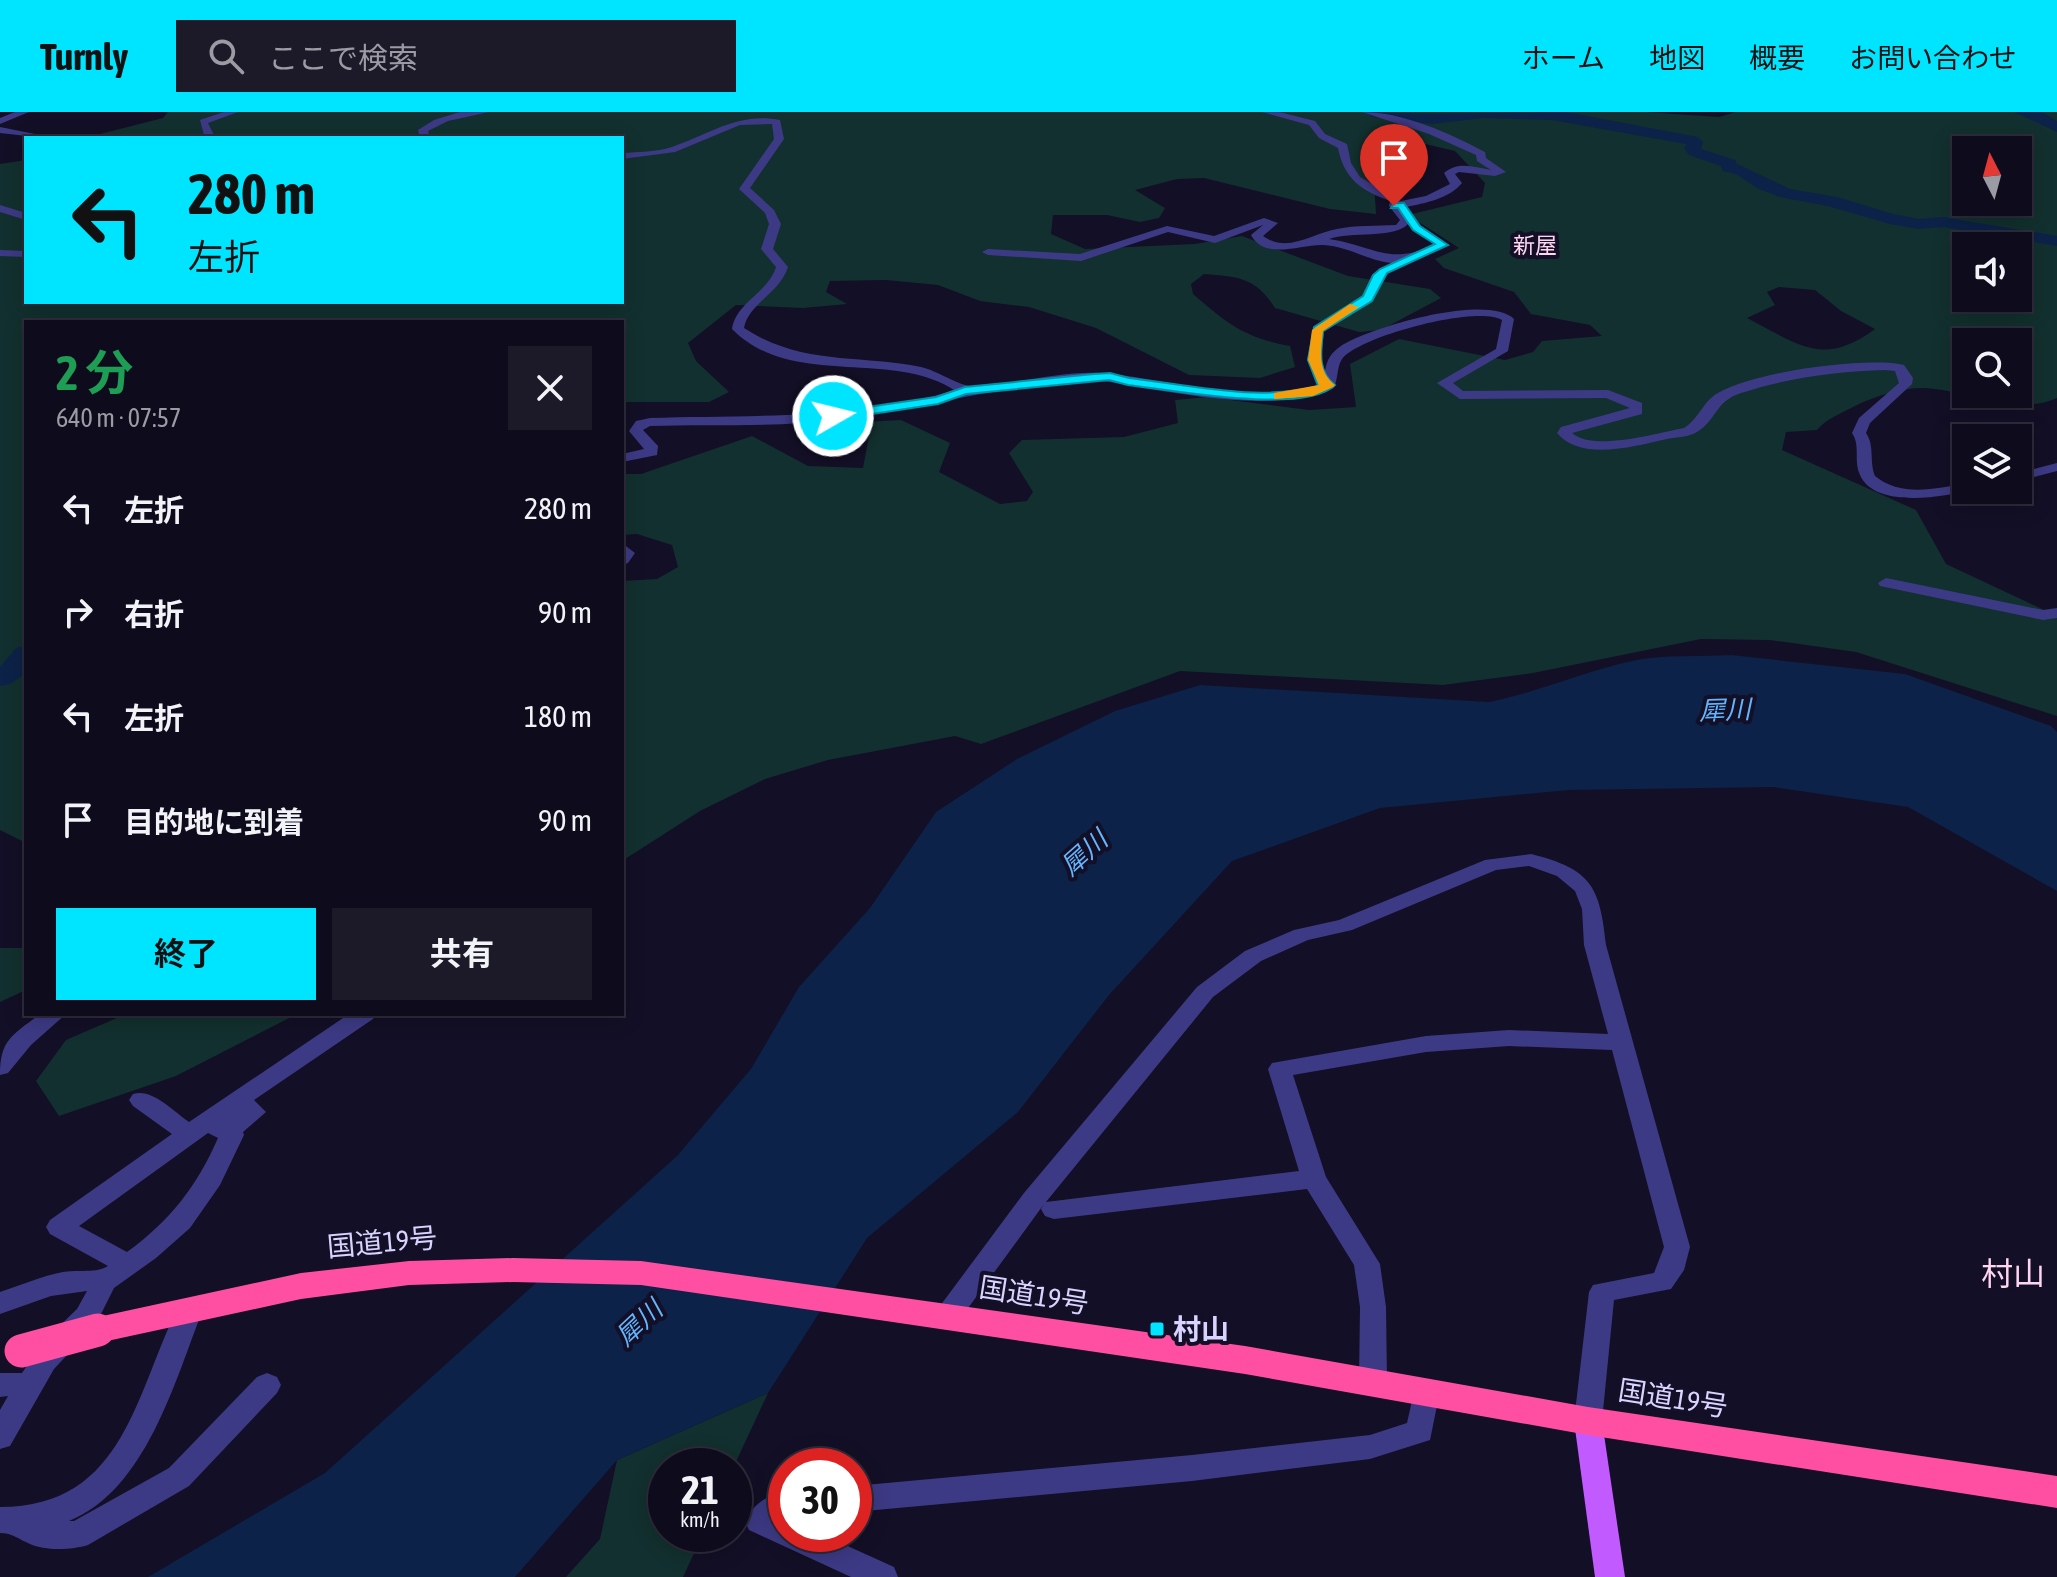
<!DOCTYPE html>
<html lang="ja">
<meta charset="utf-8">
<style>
body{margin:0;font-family:"Asap Condensed","Noto Sans JP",sans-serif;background:#1c1929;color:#f1f3f6;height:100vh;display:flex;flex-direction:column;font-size:30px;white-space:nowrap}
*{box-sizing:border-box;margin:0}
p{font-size:26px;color:#9b9ba3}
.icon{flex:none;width:44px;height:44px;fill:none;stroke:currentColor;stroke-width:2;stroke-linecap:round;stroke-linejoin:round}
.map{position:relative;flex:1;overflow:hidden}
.side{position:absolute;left:24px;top:208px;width:600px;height:696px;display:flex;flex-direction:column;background:#0e0b1c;border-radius:0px;box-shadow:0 4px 20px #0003,0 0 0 2px #2e2b3b}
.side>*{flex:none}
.banner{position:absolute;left:24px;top:24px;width:600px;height:168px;border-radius:0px;box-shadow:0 4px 20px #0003,0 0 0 2px #2e2b3b;background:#00e5ff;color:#111;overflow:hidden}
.needle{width:52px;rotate:354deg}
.fabs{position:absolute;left:1952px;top:24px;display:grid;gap:16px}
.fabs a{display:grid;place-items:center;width:80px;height:80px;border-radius:0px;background:#0e0b1c;box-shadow:0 4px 20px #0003,0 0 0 2px #2e2b3b;font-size:40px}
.speed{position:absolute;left:648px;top:1336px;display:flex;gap:16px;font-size:40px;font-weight:700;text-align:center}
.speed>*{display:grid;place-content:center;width:104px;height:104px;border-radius:50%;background:#0e0b1c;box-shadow:0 4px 20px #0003,0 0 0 2px #2e2b3b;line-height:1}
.speed small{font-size:20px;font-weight:400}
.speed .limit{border:12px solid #d22;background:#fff;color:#111}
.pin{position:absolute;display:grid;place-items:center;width:68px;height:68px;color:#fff;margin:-82px -34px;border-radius:50% 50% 50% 0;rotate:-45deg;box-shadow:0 0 8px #0007}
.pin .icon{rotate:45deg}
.me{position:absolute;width:88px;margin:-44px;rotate:82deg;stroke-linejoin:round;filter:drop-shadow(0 0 6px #0008)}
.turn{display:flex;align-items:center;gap:28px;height:168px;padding:0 32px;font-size:36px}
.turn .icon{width:104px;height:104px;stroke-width:2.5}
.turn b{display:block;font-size:56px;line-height:68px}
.round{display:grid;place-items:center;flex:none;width:84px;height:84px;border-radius:0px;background:#1c1929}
.summary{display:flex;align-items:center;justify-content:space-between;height:136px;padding:0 32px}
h1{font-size:48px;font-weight:700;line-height:60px;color:#1e9e55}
.cta{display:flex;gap:16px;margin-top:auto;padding:16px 32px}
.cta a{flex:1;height:92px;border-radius:0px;background:#00e5ff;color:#111;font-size:32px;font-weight:700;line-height:92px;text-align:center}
.cta a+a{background:#1c1929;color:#f1f3f6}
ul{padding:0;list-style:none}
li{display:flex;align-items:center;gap:24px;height:104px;padding:0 32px}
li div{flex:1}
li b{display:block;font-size:30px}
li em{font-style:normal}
header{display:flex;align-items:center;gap:48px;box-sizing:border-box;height:112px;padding:0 40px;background:#00e5ff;color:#111}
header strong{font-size:38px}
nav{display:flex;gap:44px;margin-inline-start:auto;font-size:28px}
.search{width:560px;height:72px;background:#1c1929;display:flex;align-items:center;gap:20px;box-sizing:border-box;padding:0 28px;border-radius:0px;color:#9b9ba3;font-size:30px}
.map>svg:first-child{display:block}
.green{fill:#12302f;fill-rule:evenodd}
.water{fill:#0c2248}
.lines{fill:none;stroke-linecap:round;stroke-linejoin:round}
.river{fill:#0c2248;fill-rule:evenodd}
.minor{fill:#3d3a85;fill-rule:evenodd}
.major{fill:#c25bff;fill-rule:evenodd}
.highway{fill:#ff4fa3;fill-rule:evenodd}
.highway-bridge{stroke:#ff4fa3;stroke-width:33}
.route{fill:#00e5ff;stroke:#0095a6;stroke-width:2}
.slow{fill:#f59e0b}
.poi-dot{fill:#00e5ff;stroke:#130f26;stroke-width:3}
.labels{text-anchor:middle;stroke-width:8;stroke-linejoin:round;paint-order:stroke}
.far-neighbourhood-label{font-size:22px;fill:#ffd6f0;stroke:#130f26}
.water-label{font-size:26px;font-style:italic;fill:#62b6ff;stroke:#130f26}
.near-street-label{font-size:28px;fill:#d9d4ff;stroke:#130f26}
.near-poi-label{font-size:28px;font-weight:bold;fill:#d9d4ff;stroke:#130f26;text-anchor:start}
.near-neighbourhood-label{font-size:32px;fill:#ffd6f0;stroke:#130f26}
</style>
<header>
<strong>Turnly</strong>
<div class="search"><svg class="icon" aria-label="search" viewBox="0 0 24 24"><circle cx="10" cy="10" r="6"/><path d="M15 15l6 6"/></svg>ここで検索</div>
<nav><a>ホーム</a><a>地図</a><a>概要</a><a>お問い合わせ</a></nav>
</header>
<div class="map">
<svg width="2057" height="1465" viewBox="0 0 2057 1465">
<rect width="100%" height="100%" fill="#130f26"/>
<path class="green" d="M168,0H1646L1719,5L1736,0H2057V286C2014,305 1968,278 1924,276C1899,276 1875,284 1853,295C1840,302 1826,307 1817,318L1786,320L1782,338L1916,398L1946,452L2057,504V604L1856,540L1770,528L1701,527L1533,561L1443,573L1180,559L981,632L955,624L828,648L765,667L700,699L622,749V469L657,467L678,455L672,433L637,422L622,423V362H641L752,324L808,354L863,356L869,324L843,311L901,308L950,331L939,360L1000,392L1027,389L1033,380L1009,341L1022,328L1124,325L1178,311L1175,288L1207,285L1309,298L1356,295L1350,252L1399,227L1505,248L1533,240L1542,229L1602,224L1590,213L1531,202L1514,180L1444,156L1435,147L1459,136L1408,103L1482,85L1485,71L1455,39L1425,32L1417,42L1374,70L1376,102L1330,97L1204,66L1177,67L1135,78L1165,96L1159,106L1140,110L1107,103H1053L1051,122L1085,137L1195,132L1242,124L1348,164L1430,177L1441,186L1381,218L1359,220L1275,196C1255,165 1239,165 1204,162L1191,172L1193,182C1228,212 1243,225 1290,234L1295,255L1260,266L1189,263L1096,216L1029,195L980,189L938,173L886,168L830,169L826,180L847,192L803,196L736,193L688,231L696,249L729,280L709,290H622V210H26V731L0,718V52L26,48V190H622V26H96V23L163,6ZM1966,38H2018V90H1966ZM1966,134H2018V186H1966ZM1779,175L1815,178L1841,199L1875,217C1822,256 1798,232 1747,206L1775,193L1767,180ZM1966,230H2018V282H1966Z
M0,836H26V878L0,890Z
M126,902H297L176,964L59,1004L36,969L66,928Z
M768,1281L734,1354H666V1422H703L683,1465H566L600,1427L617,1348Z"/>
<path class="water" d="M1731,543L1905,562L2051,614L2057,620V779L1908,695L1773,675L1569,678L1380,696L1232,749L1109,883L1018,1000L867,1126L768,1281L617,1348L515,1465H148L325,1361L677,1044L751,957L799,875L870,796L936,700L1017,647L1115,599L1200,573L1489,590C1538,580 1583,560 1632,549C1663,542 1699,545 1731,543Z"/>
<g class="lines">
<path class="river" d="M1365,0L1432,2L1566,0L1698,25L1703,30L1701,37L1735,48L1737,52L1790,77L1837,85L1893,102L1919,107L1943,105L2057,124V134L1943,115L1919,117L1890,112L1828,94L1780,85L1757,76L1736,62L1723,59L1721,54L1689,43L1684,36L1686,32L1552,8L1484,6L1432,12L1373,5Z
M2014,0H2042L2057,9V20Z
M26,534V561L10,572L0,574V555L16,536Z"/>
<path class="minor" d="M15,0H29L0,12V6Z
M224,0H238L208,11L215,25L201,26L204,23L200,8Z
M460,0H489L448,9L428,19L430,26H420L418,18L434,8Z
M1262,0H1279L1315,9L1325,22L1347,32L1351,51L1360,65L1401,89L1426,84L1450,72L1444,61C1459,49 1473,55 1491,58L1477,49L1476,43L1429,22L1362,0C1403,0 1449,21 1485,40L1486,46L1506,60L1495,64L1459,60L1455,62L1462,71C1449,87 1425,91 1406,95L1421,114L1449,133L1388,161L1372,189L1324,220L1321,248L1325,259C1327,247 1331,241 1341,234C1371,215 1487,181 1514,207L1508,239L1453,271L1463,279L1608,278L1642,291V302L1572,321C1593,340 1657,321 1684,316C1699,307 1703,289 1718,281C1755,260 1857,246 1899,252L1904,253L1913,266L1912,272L1870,311L1866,321C1875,334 1869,349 1875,364C1900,385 1936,377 1966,371V378H1971C1943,385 1875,397 1860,363C1853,348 1861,334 1852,321L1859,306L1899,271L1895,259L1885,258C1838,259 1787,266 1741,281C1715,289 1716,309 1697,320C1688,325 1677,325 1667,327C1635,334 1581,350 1557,321L1561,315L1630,296L1606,286L1460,287L1437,271L1496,237L1502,208C1477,193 1360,224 1342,247C1337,254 1338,267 1334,276C1276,299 1208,286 1149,277C1131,274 1112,269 1095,269C1008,271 923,296 838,307C779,316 710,312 650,314L643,318L658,334L657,343L622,350V342L644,337L629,319L636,309L650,306C746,303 863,308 954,278C891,237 791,277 732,217C736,190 768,181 776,155L761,137L769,112L765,101L739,77L774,27L772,12L740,13L675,40L622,47V41C639,40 656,40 672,35C710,22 738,0 780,8L784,27L750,76L774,98L781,112L773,137L788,155C780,181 748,192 744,216C803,254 858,242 921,255C936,258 961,275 972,274C1014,273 1058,259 1100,261C1164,265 1257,297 1318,273L1307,248L1314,215L1363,184L1372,164L1392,151C1368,149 1348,134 1323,133C1301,132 1265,149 1251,123L1263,113L1215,131L1168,120L1081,149L988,143L982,140L988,137L1080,142L1167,114L1214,124L1264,106L1278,111L1263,124C1288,142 1312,121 1337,117C1356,113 1377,114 1396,113L1400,108L1389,94L1390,89C1362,79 1344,67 1338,36L1319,26L1309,13ZM1408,112L1435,133C1386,154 1376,134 1329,127C1350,119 1395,127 1408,112Z
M0,15L40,23L45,26L0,21Z
M0,93L26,101V108L0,100Z
M0,138L26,139V145L0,144Z
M2057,351V359L2018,369V361Z
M622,431L635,441L628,451L622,453Z
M1886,466L2043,498L2057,496V506L2043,508L1880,474L1878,471Z
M1531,742C1591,757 1600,774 1606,833L1690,1135L1684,1158L1671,1177L1614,1188L1602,1309L1598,1318L1588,1321L1578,1318L1574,1309L1589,1180L1593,1173L1654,1161L1664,1135L1612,938L1509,934L1426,940L1293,963L1326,1065L1380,1152L1386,1195L1387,1270L1383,1278L1373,1282L1363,1278L1359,1270L1360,1195L1354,1153L1307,1077L1054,1107L1045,1104L1041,1097L1044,1092L955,1214L946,1217L937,1214L933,1206L937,1198L1024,1081L1197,875L1245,839L1294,818L1339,808L1485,748ZM1529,754L1557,764L1575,779L1582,797L1584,833L1608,922L1509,918L1426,924L1272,951L1268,957L1299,1059L1046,1090L1213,885L1261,849L1308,828L1352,818L1496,758Z
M40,902H66L31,933L8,961L0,963C0,927 13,923 40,902Z
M349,902H376L373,907L254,988L266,1000L243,1020L244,1023L220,1073L190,1116L156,1146L114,1176L96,1212L54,1257L10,1334L0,1337V1298L8,1284L0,1285V1261H22L42,1231L77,1197L87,1179L51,1184L0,1202V1180C21,1173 42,1164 63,1160C79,1157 95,1162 108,1154L50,1122L46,1115L50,1108L172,1022L133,994L129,988L133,982C152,976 173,999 189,1010ZM208,1021L218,1026C197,1074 170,1109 127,1140L79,1114Z
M190,1186L199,1189L203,1197C175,1269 146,1378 69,1409H74L169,1356L257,1265L267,1261L277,1265L281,1273L277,1281L189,1374L88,1433C72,1438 45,1439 30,1432C18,1427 13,1421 0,1421V1395C126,1395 135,1279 181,1189Z
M1426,1267L1436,1271L1440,1279L1430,1328L1370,1347L1192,1369L854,1400V1374L1192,1343L1370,1323L1407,1311L1416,1271Z
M786,1380V1422H821L894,1455L898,1465H851L749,1418L745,1409C753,1392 768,1382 786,1380Z"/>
<path class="major" d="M1588,1297L1598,1300L1602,1309L1625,1465H1595L1574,1309L1578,1300Z"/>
<path class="highway" d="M513,1146L641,1149L1245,1234L1588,1295L2057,1364V1396L1588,1323L1245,1262L641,1173L513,1170L409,1173L301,1187L98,1231L87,1227L82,1218L87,1209L98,1205L301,1161L409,1149Z"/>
<path class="highway-bridge" d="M21,1239L98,1218"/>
</g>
<path class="route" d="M1394,91H1404L1420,114L1448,133L1387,161L1372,189L1323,219C1321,239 1317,259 1335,273C1305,303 1171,278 1128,273L1109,268L966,282L938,292L833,308L827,304L833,300L936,285L965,275L1094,262L1110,261L1129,266C1190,273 1258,290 1318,274L1308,248L1314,215L1363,184L1373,163L1380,157L1435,132L1413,118L1398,96H1391Z"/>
<path class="slow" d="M1350,192L1359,195L1323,219C1321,239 1317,259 1335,273L1333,275L1313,284L1274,287V281L1319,273L1308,248L1312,218Z"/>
<rect class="poi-dot" x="1149" y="1209" width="16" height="16" rx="4"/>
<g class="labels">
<g class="far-neighbourhood-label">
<text x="1535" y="141">新屋</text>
</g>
<g class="water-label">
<text transform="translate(1725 598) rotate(-2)" y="9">犀川</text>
<text transform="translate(1084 741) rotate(-42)" y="9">犀川</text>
<text transform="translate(639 1211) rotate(-43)" y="9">犀川</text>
</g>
<g class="near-street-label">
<text transform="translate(382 1130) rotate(-5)" y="10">国道19号</text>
<text transform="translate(1034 1183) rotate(9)" y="10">国道19号</text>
<text transform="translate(1673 1286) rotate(9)" y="10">国道19号</text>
</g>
<g class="near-poi-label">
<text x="1173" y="1227">村山</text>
</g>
<g class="near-neighbourhood-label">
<text x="2013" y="1173">村山</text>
</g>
</g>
</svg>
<div class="fabs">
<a><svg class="needle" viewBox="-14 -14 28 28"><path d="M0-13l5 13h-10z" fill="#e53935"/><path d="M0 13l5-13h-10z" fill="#9b9ba3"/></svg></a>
<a><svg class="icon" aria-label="sound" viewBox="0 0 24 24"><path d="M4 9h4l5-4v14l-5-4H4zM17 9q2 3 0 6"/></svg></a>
<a><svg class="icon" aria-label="search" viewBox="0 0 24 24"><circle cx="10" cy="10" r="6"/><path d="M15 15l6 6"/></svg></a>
<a><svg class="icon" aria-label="layers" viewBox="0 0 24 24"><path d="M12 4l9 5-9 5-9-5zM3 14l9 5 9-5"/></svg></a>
</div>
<div class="speed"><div>21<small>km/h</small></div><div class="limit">30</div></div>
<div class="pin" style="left:1394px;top:94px;background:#d93025"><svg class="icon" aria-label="arrive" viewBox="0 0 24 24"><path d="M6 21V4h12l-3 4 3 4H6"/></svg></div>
<svg class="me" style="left:833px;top:304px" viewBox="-20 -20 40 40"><circle r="17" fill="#00e5ff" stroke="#fff" stroke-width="3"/><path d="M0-11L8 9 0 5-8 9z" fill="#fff"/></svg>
<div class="banner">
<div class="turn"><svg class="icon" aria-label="left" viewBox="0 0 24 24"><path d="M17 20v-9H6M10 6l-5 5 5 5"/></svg><div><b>280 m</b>左折</div></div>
</div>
<section class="side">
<div class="summary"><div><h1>2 分</h1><p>640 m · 07:57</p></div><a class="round"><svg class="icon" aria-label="close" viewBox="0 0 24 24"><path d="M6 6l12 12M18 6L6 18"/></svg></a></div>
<ul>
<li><svg class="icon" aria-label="left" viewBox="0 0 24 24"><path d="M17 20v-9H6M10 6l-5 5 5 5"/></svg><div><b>左折</b></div><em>280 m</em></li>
<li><svg class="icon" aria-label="right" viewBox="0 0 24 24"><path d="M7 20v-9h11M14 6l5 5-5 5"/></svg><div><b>右折</b></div><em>90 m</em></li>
<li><svg class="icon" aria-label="left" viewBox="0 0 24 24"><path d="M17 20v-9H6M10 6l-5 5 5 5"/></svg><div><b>左折</b></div><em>180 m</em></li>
<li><svg class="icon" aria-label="arrive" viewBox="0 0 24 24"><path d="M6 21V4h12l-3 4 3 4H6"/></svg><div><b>目的地に到着</b></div><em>90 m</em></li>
</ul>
<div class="cta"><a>終了</a><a>共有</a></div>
</section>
</div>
